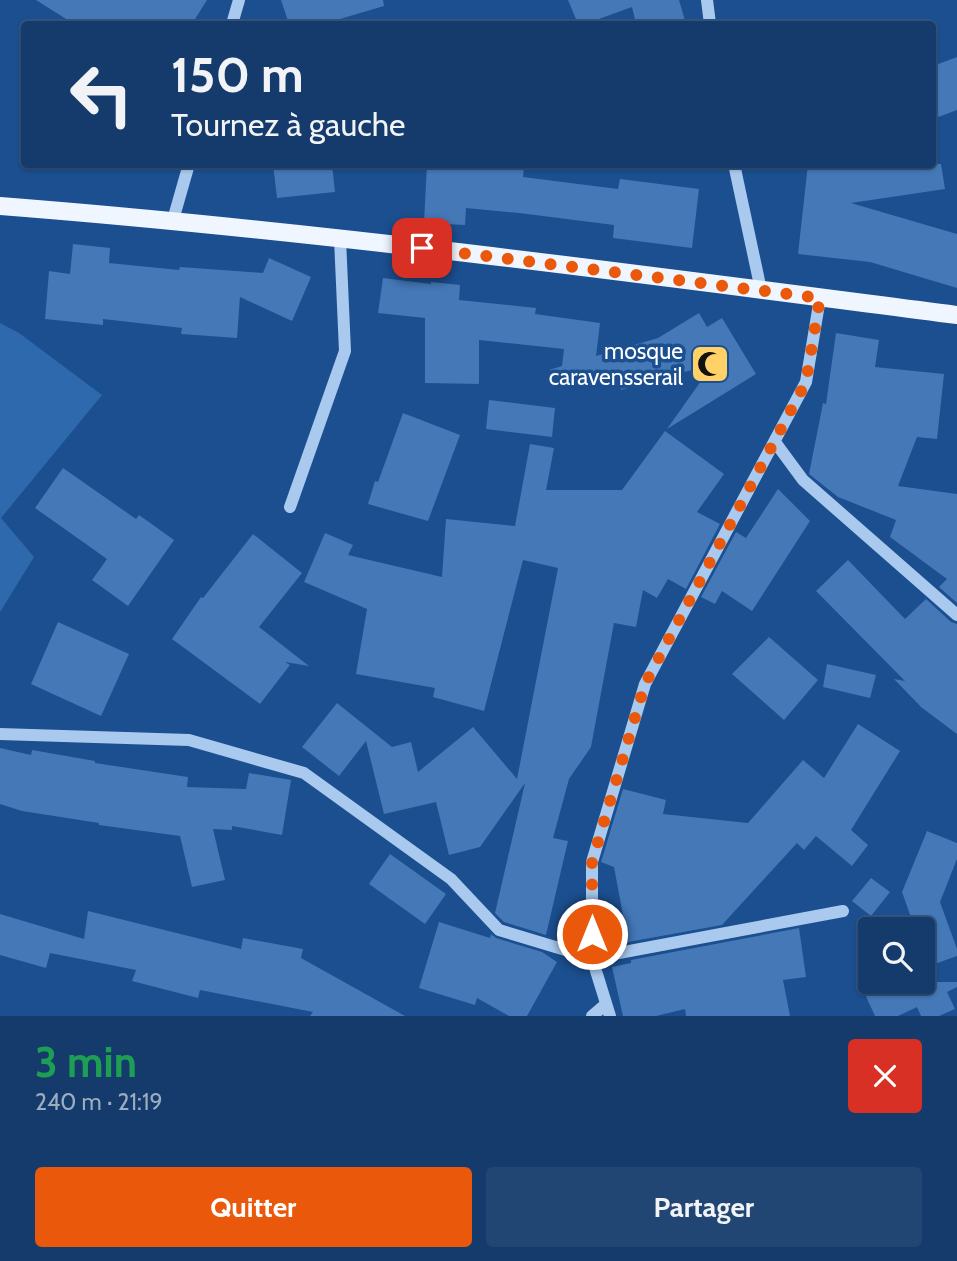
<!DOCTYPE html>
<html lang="fr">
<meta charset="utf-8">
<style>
body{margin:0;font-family:Cabin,sans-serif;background:#214673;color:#f1f3f6;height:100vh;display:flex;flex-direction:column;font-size:26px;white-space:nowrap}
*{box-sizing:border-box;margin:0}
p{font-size:23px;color:#9dadc1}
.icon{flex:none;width:38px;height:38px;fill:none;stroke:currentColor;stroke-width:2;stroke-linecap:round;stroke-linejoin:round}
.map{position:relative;height:1016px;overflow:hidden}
.drawer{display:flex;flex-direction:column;background:#143b6b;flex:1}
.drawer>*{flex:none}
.top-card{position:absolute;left:21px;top:21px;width:915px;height:147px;border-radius:7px;box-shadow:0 2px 5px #0004,0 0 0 2px #33557e;background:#143b6b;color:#f1f3f6;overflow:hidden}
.tools{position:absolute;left:858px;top:917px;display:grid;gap:14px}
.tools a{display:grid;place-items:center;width:77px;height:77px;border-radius:7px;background:#143b6b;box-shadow:0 2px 5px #0004,0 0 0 2px #33557e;font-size:35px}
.pin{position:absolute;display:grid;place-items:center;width:60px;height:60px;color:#fff;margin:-30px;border-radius:14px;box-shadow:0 4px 10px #0006}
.me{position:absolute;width:77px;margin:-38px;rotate:0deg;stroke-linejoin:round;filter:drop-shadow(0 0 5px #0008)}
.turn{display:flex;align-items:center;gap:24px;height:147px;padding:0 35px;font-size:32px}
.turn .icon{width:91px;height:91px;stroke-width:2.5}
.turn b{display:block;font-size:49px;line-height:60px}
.round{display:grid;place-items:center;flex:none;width:74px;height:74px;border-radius:7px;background:#214673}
.head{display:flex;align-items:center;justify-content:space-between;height:119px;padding:0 35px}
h1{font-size:42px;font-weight:800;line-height:52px;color:#1e9e55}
.action{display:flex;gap:14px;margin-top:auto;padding:14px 35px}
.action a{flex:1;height:80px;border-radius:7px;background:#ea580c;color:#fff;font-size:28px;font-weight:800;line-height:80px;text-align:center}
.action a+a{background:#214673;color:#f1f3f6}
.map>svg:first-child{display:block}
.green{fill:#2e69ad}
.building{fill:#4478b7}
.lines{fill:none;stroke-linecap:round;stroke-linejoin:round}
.minor{stroke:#a9c9ee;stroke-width:12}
.major{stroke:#f0f6ff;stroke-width:18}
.route{stroke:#ea580c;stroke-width:12;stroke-dasharray:0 21.6}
.labels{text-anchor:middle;stroke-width:7;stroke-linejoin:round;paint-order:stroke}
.poi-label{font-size:23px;fill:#fff;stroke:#1b4f8f;text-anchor:end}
</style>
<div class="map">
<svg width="957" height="1016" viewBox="0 0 957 1016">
<rect width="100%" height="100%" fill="#1b4f8f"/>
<path class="green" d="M0,323L19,333L102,395L1,518L34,557L0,612Z"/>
<path class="building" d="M36,0H207L192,24H74Z
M281,0H383L384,6L323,24H289Z
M568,0H679L686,24H636L632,7L585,24H578Z
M957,57V110L933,119V66Z
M273,164H332L335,192L277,198Z
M427,164H512L524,166L523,177L618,189L620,179L699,189L692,248L613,238L614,225L519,213L466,208L465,225L424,223Z
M808,164H941L945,189L851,203L957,234V288L870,262L798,254Z
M73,244L110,248L109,263L179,270L180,267L263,273L269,258L311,277L292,321L240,297L237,338L181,334L182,328L103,319V325L45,319L49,271L70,274Z
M383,278L431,284V282L460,285L459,300L536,308L535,314L600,323L596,356L658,338L699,313L707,327L722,318L756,374L667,429L713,364L621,390L618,379L549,370L562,366L564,349L479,340V384L425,383V318L378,313Z
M836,333L879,340L875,367L944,374L937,439L917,437L898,486L957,494V603L939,587L947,579L890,537L896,520L838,497L809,474L823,403L826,404Z
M489,400L555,408L552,437L486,429Z
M403,413L460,435L428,521L368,504L375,481L378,482Z
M665,431L724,474L697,512L720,524L686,589L668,579L657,598L643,590L636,627L614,623L591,747L569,779L553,838L568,841L546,935L504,922L495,913L525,783L480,847L449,855L436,802L384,814L366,741L339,776L302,747L337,703L392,747L411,742L418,772L473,727L517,779L558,568L523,560L484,711L433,697L435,688L356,674L367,609L304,582L325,533L353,545L348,555L442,577L446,519L515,526L530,444L554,448L546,490H622Z
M63,468L136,519L139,515L174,540L128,606L92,580L107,559L35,508Z
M778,489L810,521L752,611L722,591L715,604L701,597L736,532L746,538Z
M253,534L302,573L259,627L309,666L285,662L290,665L260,704L172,639L201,597L203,598Z
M848,560L905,619L926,599L951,622L957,624V734L921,707L894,679L905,681L816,591Z
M58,622L129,654L101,716L31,684Z
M769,637L818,680L784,720L732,674Z
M827,664L876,675L870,698L823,687Z
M858,724L900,751L851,830L868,845L852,866L816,836L804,850L797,843L722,925L628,942L614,867L601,862L623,789L666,800L663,814L748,823L803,760L824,778Z
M0,748L31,755L32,750L95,761V763L188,777L187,787L246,789L249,773L291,780L282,835L232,826V830L213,829L225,880L192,887L180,836L99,825V823L22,811L0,804Z
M927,831L957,843V859L940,902L957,949V956L929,966L922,948V929H915L902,892Z
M390,854L446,894L425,924L369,884Z
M871,878L890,892L871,916L852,901Z
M88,911L241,949L243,938L303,949L301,958L405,1016H310L313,1012L200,990L198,998L132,981L136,970L50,953L46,968L0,955V914L84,939Z
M439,922L490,938L491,934L496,938L542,952L557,962L527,1016H509L477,998L475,1005L419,988Z
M799,928L806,977L783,980L790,1016H686L685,1009L656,1016H623L612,967L631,963V960Z
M885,982H957V987L947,992L955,1009L939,1016H921L917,1007L898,1016H875L864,992Z"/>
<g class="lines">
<path class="minor" d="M707,0L710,24
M232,24L239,0
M734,164L761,290
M173,220L189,164
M775,442L803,480L957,615
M290,507L345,351L340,239
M0,734L189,740L304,773L451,879L499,930L592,958L843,911
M592,1016L606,1004
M610,1016L592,958V862L645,684L806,382L820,298"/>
<path class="major" d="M0,206C320,231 639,274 957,315"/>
</g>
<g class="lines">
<path class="route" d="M422,248L820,298L806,382L645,684L592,862V934"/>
</g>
<defs>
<symbol id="mosque-square" viewBox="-11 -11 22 22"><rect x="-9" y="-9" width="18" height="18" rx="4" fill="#ffd166" stroke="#1b4f8f"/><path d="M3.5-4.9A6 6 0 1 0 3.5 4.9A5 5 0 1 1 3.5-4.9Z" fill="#111"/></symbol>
</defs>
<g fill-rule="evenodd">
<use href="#mosque-square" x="688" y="342" width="44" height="44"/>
</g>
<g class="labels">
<g class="poi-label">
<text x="683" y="359">mosque<tspan x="683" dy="26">caravensserail</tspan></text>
</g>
</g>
</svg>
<div class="tools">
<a><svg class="icon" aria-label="search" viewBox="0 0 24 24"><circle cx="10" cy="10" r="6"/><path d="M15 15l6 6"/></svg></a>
</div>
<div class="pin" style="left:422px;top:248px;background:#d93025"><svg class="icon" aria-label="arrive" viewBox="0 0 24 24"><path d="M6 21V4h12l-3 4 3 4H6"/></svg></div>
<svg class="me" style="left:592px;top:934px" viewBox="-20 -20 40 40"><circle r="17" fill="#ea580c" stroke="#fff" stroke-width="3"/><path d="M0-11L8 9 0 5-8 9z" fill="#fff"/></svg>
<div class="top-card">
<div class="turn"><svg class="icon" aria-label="left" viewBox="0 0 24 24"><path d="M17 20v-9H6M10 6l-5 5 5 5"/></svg><div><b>150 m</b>Tournez à gauche</div></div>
</div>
</div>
<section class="drawer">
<div class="head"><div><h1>3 min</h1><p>240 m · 21:19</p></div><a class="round" style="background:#d93025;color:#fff"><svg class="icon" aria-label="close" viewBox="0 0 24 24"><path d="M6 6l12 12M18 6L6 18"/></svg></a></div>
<div class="action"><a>Quitter</a><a>Partager</a></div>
</section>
